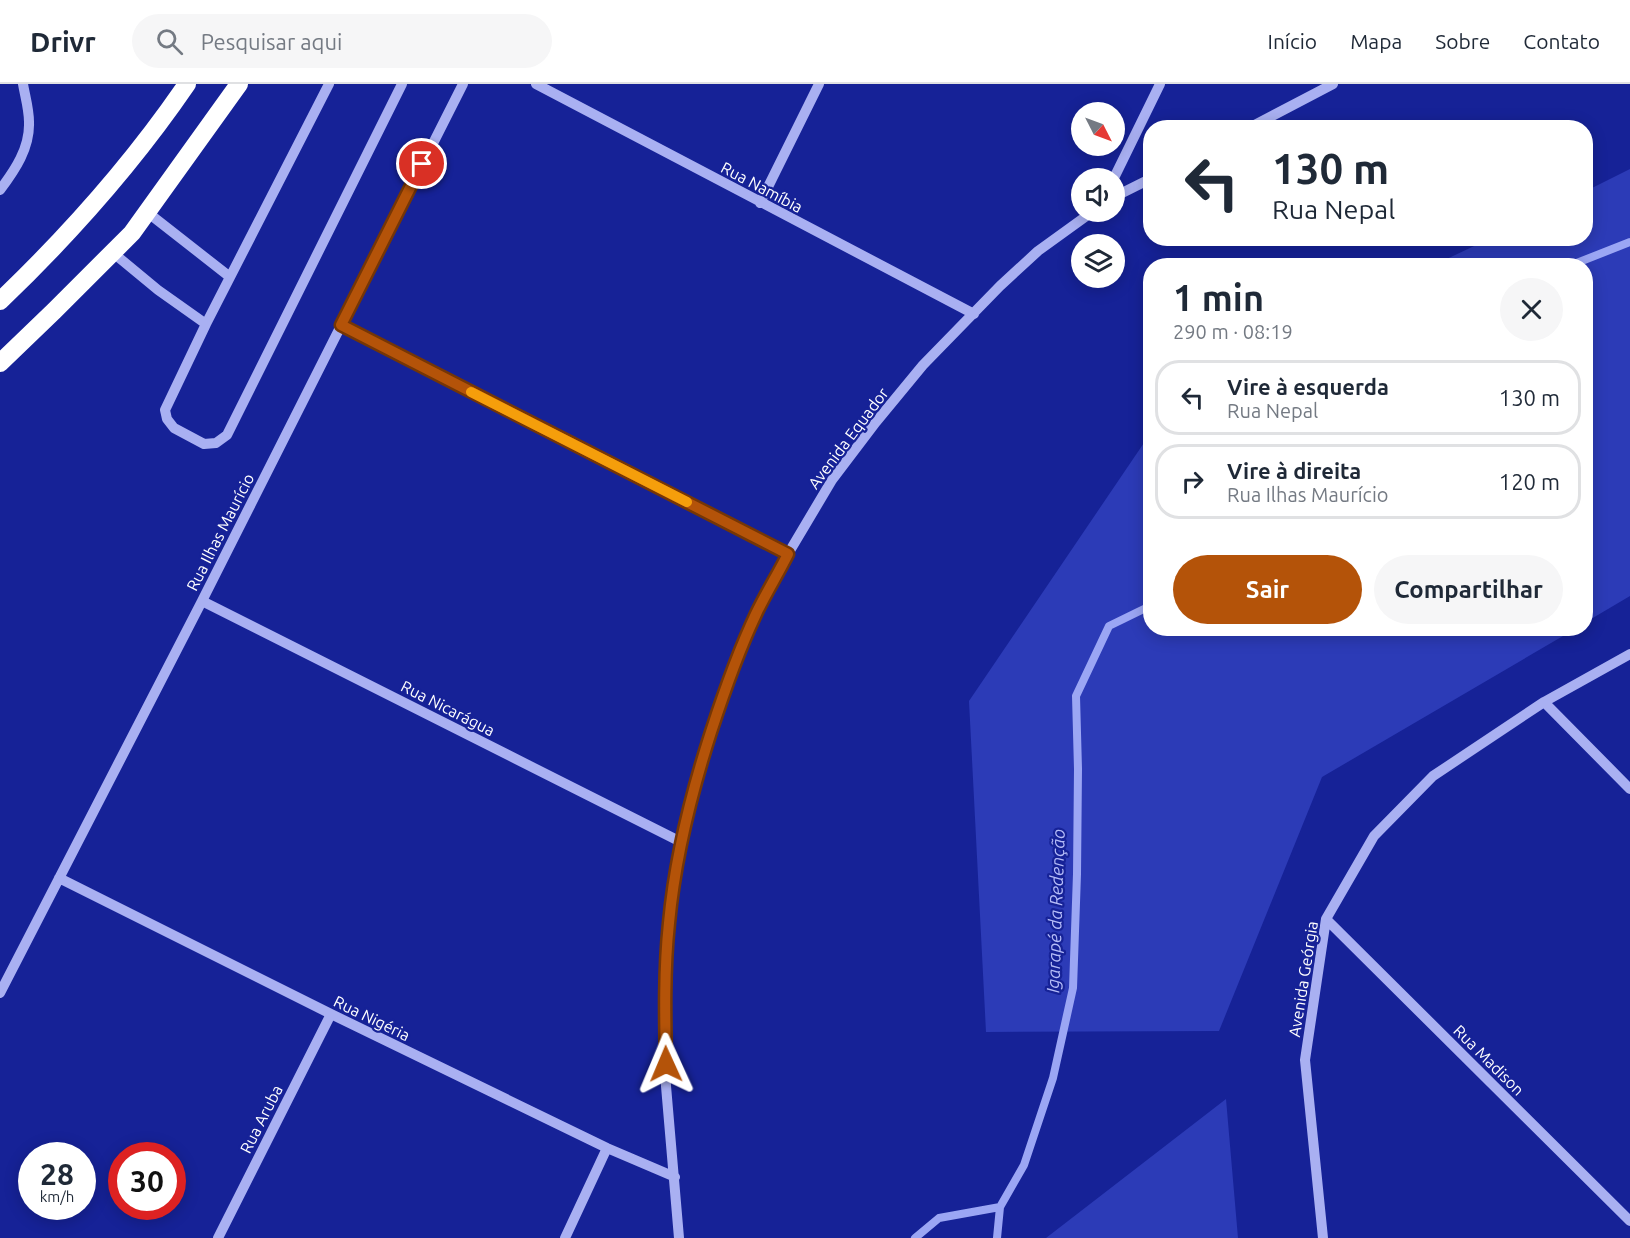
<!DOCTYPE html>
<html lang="pt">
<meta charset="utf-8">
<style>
body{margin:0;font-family:Ubuntu,sans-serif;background:#f6f6f7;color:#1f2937;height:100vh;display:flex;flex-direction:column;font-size:22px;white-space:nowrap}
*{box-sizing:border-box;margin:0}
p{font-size:20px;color:#747a83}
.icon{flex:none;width:33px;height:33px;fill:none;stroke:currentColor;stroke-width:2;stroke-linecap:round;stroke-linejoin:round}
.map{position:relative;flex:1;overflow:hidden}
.drawer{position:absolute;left:1143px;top:174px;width:450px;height:378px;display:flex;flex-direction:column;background:#fff;border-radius:24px;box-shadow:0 3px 15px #0003}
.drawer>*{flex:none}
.guide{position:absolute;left:1143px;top:36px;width:450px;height:126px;border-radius:24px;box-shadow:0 3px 15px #0003;background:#fff;color:#1f2937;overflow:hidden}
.needle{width:39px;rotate:132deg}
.controls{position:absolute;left:1071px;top:18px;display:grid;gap:12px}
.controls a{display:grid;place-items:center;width:54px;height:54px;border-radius:50%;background:#fff;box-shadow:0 3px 15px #0003;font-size:30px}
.speed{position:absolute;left:18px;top:1058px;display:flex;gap:12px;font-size:30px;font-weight:700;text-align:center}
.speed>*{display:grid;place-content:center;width:78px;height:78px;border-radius:50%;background:#fff;box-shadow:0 3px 15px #0003;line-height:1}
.speed small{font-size:15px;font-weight:400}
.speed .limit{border:9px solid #d22;background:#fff;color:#111}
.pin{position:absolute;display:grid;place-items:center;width:51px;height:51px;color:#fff;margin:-26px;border:3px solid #fff;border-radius:50%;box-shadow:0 2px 6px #0007}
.me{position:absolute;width:66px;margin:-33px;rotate:359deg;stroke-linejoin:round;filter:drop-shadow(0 0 4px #0008)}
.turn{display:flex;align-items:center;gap:21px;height:126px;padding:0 30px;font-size:27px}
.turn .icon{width:78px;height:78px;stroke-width:2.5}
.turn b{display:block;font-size:42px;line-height:51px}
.round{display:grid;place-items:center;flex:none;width:63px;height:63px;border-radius:32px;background:#f6f6f7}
.headline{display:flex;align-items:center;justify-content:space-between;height:102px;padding:0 30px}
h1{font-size:36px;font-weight:700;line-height:45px}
.primary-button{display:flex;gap:12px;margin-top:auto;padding:12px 30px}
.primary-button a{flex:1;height:69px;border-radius:36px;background:#b45309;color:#fff;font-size:24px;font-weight:700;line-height:69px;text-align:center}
.primary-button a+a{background:#f6f6f7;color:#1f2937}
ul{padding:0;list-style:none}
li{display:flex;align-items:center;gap:18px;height:75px;margin:0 12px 9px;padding:0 18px;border:3px solid #e0e1e3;border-radius:24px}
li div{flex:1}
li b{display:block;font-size:22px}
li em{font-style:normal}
header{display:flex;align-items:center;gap:36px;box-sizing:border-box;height:84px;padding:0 30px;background:#fff;border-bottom:2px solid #e0e1e3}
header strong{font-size:28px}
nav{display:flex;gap:33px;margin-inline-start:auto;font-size:21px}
.search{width:420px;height:54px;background:#f6f6f7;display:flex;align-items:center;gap:15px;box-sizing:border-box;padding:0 21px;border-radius:33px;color:#747a83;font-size:22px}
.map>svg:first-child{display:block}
.green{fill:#2c3bb7}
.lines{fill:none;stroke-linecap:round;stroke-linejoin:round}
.stream{stroke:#9ba6f4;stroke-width:8}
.minor{stroke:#a9b0f2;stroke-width:10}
.highway{stroke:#fff;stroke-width:18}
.route-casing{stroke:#753606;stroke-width:15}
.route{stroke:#b45309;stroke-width:10}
.slow{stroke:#f59e0b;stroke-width:10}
.labels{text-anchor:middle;stroke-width:4.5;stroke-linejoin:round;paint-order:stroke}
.street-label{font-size:16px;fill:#fff;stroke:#162297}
.water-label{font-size:18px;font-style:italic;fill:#b5bcf8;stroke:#162297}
</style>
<header>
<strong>Drivr</strong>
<div class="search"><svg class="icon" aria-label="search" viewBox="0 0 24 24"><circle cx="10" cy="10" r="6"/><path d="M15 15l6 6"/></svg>Pesquisar aqui</div>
<nav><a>Início</a><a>Mapa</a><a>Sobre</a><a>Contato</a></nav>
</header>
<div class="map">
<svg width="1630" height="1154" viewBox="0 0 1630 1154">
<rect width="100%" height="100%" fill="#162297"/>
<path class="green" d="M1630,85V512L1586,538V182L1434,181L1489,155L1586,154V107Z
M1150,350V544L1575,545L1322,693L1219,947L986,948L969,617Z
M1226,1015L1238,1154H1046Z"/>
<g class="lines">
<path class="stream" d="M1569,182L1630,158
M915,1154L939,1134L1000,1123
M997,1154L1000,1123L1024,1081L1053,994L1073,904L1077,790L1078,685L1076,612L1109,542L1150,522"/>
<path class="minor" d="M329,0L206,240L165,326L167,335L174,344L204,360L216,359L227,351L402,0
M536,0L974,230
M1249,44L1333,0
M1114,94L1160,0
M0,106C15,86 30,64 29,38C29,25 25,12 23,0
M1114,113L1150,95
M760,119L819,0
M147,128L230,193
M112,168L158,206L206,240
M341,241L788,470
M202,517L681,758
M1544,618L1630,705
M59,794L331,930L607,1064L675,1093
M1326,835L1630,1137
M0,909L202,517L463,0
M218,1154L331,930
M565,1154L607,1064
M679,1154L666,1002L664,913L669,838L681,758L700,680L728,596L756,529L788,470L832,396L876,338L923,281L1000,202L1038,167L1092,128
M1323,1154L1305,976L1326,835L1374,752L1433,692L1544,618L1630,570"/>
<path class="highway" d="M0,217C69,151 133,79 187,0
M0,279L54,227L132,149L239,0"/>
</g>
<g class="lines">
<defs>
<path id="route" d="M422,80L341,241L788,470C778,490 766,509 756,530C738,568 724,608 711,648C691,710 675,774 669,839C664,886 665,933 666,980"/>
</defs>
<use href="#route" class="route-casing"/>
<use href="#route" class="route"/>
<path class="slow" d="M471,308L687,418"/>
</g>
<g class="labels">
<g class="street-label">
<text transform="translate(762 103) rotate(28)" y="6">Rua Namíbia</text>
<text transform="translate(848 354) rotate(-53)" y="6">Avenida Equador</text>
<text transform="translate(220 448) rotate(-63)" y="6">Rua Ilhas Maurício</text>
<text transform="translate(448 624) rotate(27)" y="6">Rua Nicarágua</text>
<text transform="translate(1303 895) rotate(-81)" y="6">Avenida Geórgia</text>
<text transform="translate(372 934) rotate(26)" y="6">Rua Nigéria</text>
<text transform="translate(1489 976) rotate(45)" y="6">Rua Madison</text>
<text transform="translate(261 1035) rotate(-63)" y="6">Rua Aruba</text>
</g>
<g class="water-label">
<text transform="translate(1056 827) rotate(-88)" y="6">Igarapé da Redenção</text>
</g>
</g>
</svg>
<div class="controls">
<a><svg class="needle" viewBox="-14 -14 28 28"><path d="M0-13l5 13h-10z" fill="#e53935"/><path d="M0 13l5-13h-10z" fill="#747a83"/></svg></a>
<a><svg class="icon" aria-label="sound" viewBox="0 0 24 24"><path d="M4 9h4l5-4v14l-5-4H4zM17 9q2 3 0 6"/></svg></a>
<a><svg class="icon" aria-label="layers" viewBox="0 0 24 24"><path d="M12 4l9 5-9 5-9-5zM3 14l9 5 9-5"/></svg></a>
</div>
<div class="speed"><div>28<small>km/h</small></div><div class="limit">30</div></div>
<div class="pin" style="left:422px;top:80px;background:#d93025"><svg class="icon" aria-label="arrive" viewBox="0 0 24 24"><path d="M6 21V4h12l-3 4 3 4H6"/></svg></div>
<svg class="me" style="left:666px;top:980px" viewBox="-20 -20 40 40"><path d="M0-17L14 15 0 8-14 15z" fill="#b45309" stroke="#fff" stroke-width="4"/></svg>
<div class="guide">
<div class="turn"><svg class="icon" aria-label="left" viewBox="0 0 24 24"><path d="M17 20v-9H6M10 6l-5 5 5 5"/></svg><div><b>130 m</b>Rua Nepal</div></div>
</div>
<section class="drawer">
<div class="headline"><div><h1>1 min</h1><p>290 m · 08:19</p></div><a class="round"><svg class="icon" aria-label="close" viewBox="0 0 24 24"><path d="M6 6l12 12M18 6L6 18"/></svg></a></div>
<ul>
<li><svg class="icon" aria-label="left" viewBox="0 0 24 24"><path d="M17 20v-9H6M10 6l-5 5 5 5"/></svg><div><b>Vire à esquerda</b><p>Rua Nepal</p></div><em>130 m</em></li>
<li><svg class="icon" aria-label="right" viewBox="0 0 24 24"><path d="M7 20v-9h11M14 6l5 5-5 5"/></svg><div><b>Vire à direita</b><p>Rua Ilhas Maurício</p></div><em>120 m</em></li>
</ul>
<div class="primary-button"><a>Sair</a><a>Compartilhar</a></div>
</section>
</div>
